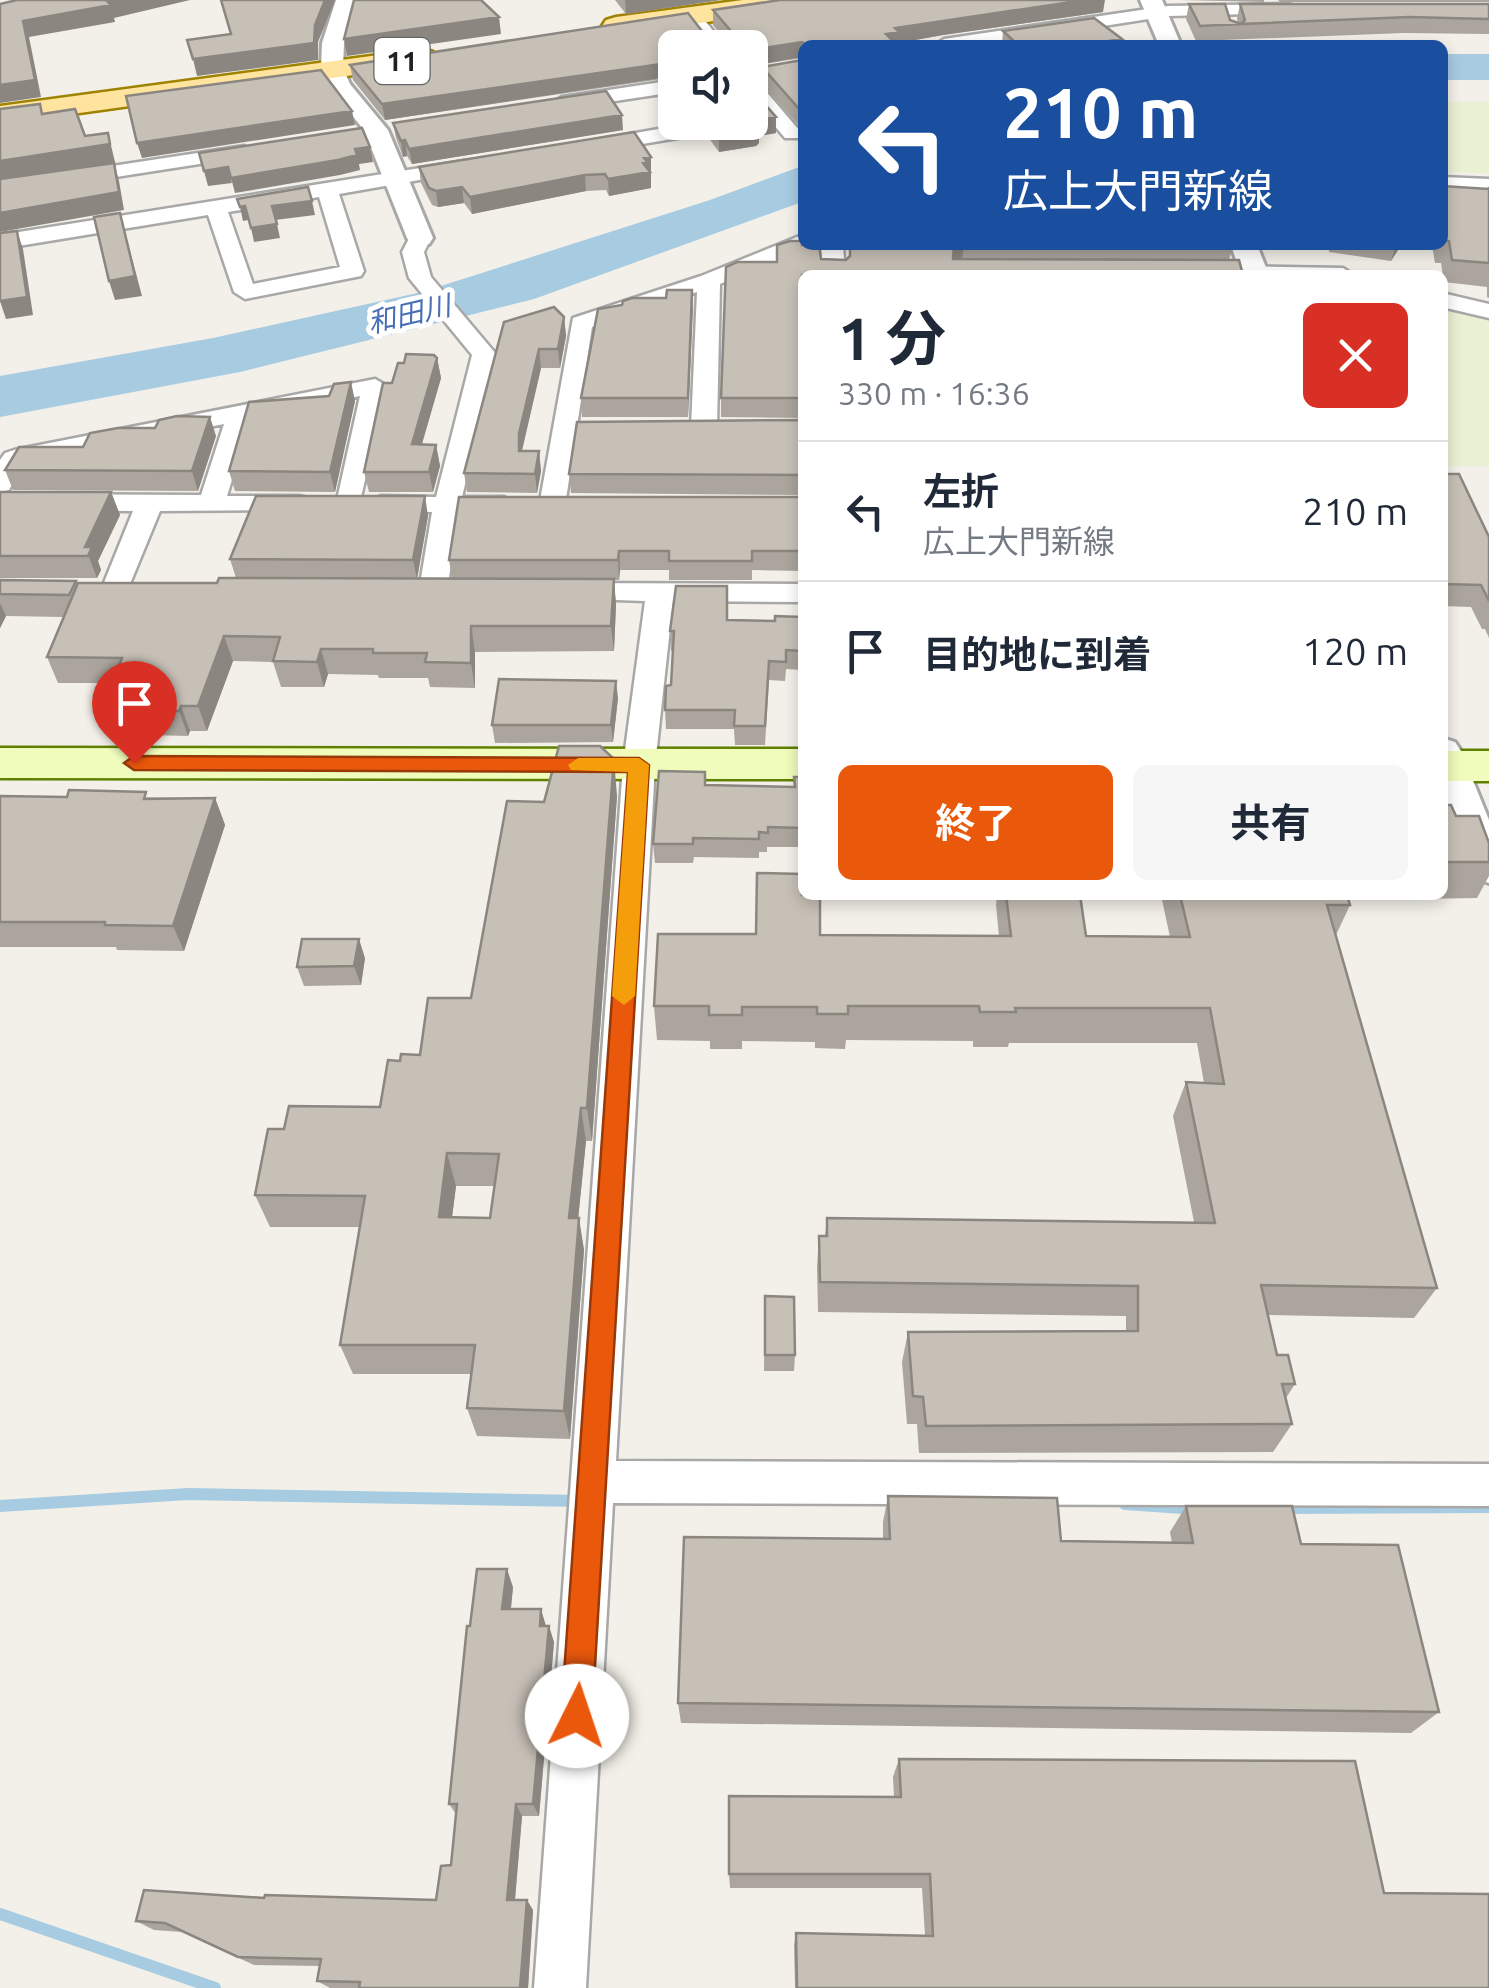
<!DOCTYPE html>
<html lang="ja">
<meta charset="utf-8">
<style>
body{margin:0;font-family:Ubuntu,"Noto Sans JP",sans-serif;background:#f6f6f7;color:#1f2937;height:100vh;display:flex;flex-direction:column;font-size:38px;white-space:nowrap}
*{box-sizing:border-box;margin:0}
p{font-size:32px;color:#747a83}
.icon{flex:none;width:55px;height:55px;fill:none;stroke:currentColor;stroke-width:2;stroke-linecap:round;stroke-linejoin:round}
.map{position:relative;flex:1;overflow:hidden}
.panel{position:absolute;left:798px;top:270px;width:650px;height:630px;display:flex;flex-direction:column;background:#fff;border-radius:15px;box-shadow:0 5px 15px #0003}
.panel>*{flex:none}
.banner{position:absolute;left:798px;top:40px;width:650px;height:210px;border-radius:15px;box-shadow:0 5px 15px #0003;background:#1a4fa0;color:#fff;overflow:hidden}
.fabs{position:absolute;left:658px;top:30px;display:grid;gap:20px}
.fabs a{display:grid;place-items:center;width:110px;height:110px;border-radius:15px;background:#fff;box-shadow:0 5px 15px #0003;font-size:50px}
.pin{position:absolute;display:grid;place-items:center;width:85px;height:85px;color:#fff;margin:-102px -42px;border-radius:50% 50% 50% 0;rotate:-45deg;box-shadow:0 0 10px #0007}
.pin .icon{rotate:45deg}
.me{position:absolute;width:110px;margin:-55px;rotate:4deg;stroke-linejoin:round;filter:drop-shadow(0 0 8px #0008)}
.turn{display:flex;align-items:center;gap:35px;height:210px;padding:0 40px;font-size:45px}
.turn .icon{width:130px;height:130px;stroke-width:2.5}
.turn b{display:block;font-size:70px;line-height:85px}
.round{display:grid;place-items:center;flex:none;width:105px;height:105px;border-radius:15px;background:#f6f6f7}
.headline{display:flex;align-items:center;justify-content:space-between;height:170px;padding:0 40px}
h1{font-size:60px;font-weight:700;line-height:75px}
.button{display:flex;gap:20px;margin-top:auto;padding:20px 40px}
.button a{flex:1;height:115px;border-radius:15px;background:#ea580c;color:#fff;font-size:40px;font-weight:700;line-height:115px;text-align:center}
.button a+a{background:#f6f6f7;color:#1f2937}
ul{padding:0;list-style:none}
li{display:flex;align-items:center;gap:30px;height:140px;padding:0 40px;border-top:2px solid #e0e1e3}
li div{flex:1}
li b{display:block;font-size:38px}
li em{font-style:normal}
.map>svg:first-child{display:block}
.farmland{fill:#eaf1d3}
.water{fill:#a7cbe1}
.lines{fill:none;stroke-linecap:round;stroke-linejoin:round}
.stream{stroke:#a7cbe1;stroke-width:12}
.minor-casing{stroke:#a8a8a8;stroke-width:5}
.tertiary-casing{stroke:#a8a8a8;stroke-width:6}
.secondary-casing{stroke:#5f8001;stroke-width:5}
.primary-casing{stroke:#9e8200;stroke-width:5}
.minor{fill:#fff;fill-rule:evenodd}
.tertiary{fill:#fff;fill-rule:evenodd}
.secondary{fill:#effcbb;fill-rule:evenodd}
.primary{fill:#ffe49f;fill-rule:evenodd}
.wall{fill:#aba59d;fill-rule:evenodd}
.shaded-wall{fill:#8b8680}
.building{fill:#c7c0b7;stroke:#8b8680;stroke-width:2.5;fill-rule:evenodd}
.route{fill:#ea580c;stroke:#983908;stroke-width:2.5}
.slow{fill:#f59e0b}
.labels{text-anchor:middle;stroke-width:10;stroke-linejoin:round;paint-order:stroke}
.shield{fill:#fff;stroke:#646464;stroke-width:2.5}
.shield-label{font-size:28px;font-weight:bold;fill:#212121}
.far-water-label{font-size:28px;font-style:italic;fill:#486eb6;stroke:#fff}
</style>
<div class="map">
<svg width="1489" height="1988" viewBox="0 0 1489 1988">
<rect width="100%" height="100%" fill="#f2f0e8"/>
<path class="farmland" d="M1443,102H1489V173L1443,172Z
M1442,308L1489,320V466H1443Z"/>
<path class="water" d="M1442,54H1489V80H1443Z
M802,166V202L534,299L240,372L0,417V376L213,338L422,292L710,200Z"/>
<g class="lines">
<path class="stream" d="M1125,1504L1198,1509
M0,1506L188,1494L583,1501
M1280,1508L1489,1507
M0,1914L215,1988"/>
<defs>
<path id="minor" d="M1286,4L1292,5V13L1168,16L980,45H935L944,39L1168,6Z
M692,11L698,12L727,48H708L683,16Z
M750,79L757,81L799,130V138H785L750,97Z
M675,80V92L562,109L552,103L562,97Z
M699,122H747L737,128L595,152L585,146L595,140Z
M244,146L254,152L251,156L0,195V183Z
M464,161L474,167L471,171L339,194L364,271L361,276L245,299L234,292L208,215L0,249V235ZM319,197L340,267L253,284L228,212Z
M1442,177L1489,179V191L1442,189Z
M420,231L431,238L424,252L431,277L496,354L462,497H504L517,505L504,513H459L447,590L443,596H423L419,590L432,512H381L368,504L381,496L436,497L472,355L409,278L402,252L412,233Z
M802,235V245L810,247L720,284L717,427L713,432H695L691,427L697,292L592,327L565,506L552,514L543,512L539,506L573,318L701,276Z
M821,245H843L845,275H823Z
M1220,266L1343,268L1354,275H1210L1212,268Z
M1442,293L1489,304V318L1442,307Z
M375,379L387,386L358,510H340L336,504L360,396L251,418L227,496H299L308,498L312,504L308,510L160,511L125,596H105L101,590L133,511L0,510V494L201,495L224,424L24,464L9,490L0,492V460L5,453L14,450Z
M569,583L802,584V602L673,601L655,765L616,1461L1489,1464V1506L613,1503L586,1988H534L623,765L645,601L559,598L555,592L559,586Z"/>
<path id="tertiary" d="M336,0H358L344,43L343,68L350,84L388,130L433,238L429,244H411L407,238L364,130L331,90L321,68L322,43Z
M1140,0H1162L1181,45H1159Z
M1231,245H1257L1269,275H1241Z
M1442,738L1455,742L1461,751L1489,820V883L1475,878L1442,800Z"/>
<path id="secondary" d="M0,748L802,749V779L0,778Z
M1442,751H1489V781H1442Z"/>
<path id="primary" d="M743,0H818L804,8L616,35L606,32L602,26L606,20L616,17Z
M423,49L433,52L438,58L433,64L0,124V106Z"/>
</defs>
<use href="#minor" class="minor-casing"/>
<use href="#tertiary" class="tertiary-casing"/>
<use href="#secondary" class="secondary-casing"/>
<use href="#primary" class="primary-casing"/>
<use href="#minor" class="minor"/>
<use href="#tertiary" class="tertiary"/>
<use href="#secondary" class="secondary"/>
<use href="#primary" class="primary"/>
</g>
<path class="wall" d="M615,0H720L626,14Z
M1180,0H1264V2Z
M1278,0H1489V2H1280Z
M1189,4L1238,23L1237,19L1240,4H1489V34L1404,33L1196,41L1186,19Z
M713,10L1103,12L943,35L898,43V45H802V58L750,66V48H675V77L385,120L353,80L350,65L705,35L722,36L713,25Z
M1003,31L1122,39L1121,45H1002Z
M802,60V129L761,83L762,67Z
M707,122H750L776,133L759,136V143L756,146L719,152L708,137Z
M393,123L623,130L412,164L407,156L403,157L396,138Z
M419,167L651,173V188L609,196L606,190L586,191L472,214L464,203L438,207L432,205L421,183Z
M1442,186L1488,189L1489,186V298L1487,297V287L1444,282L1441,263H1435L1432,245H1442Z
M849,245H1233L1229,260L802,275V418L721,417V398L777,262L821,259L846,260L849,257Z
M1329,245H1401L1391,261L1329,252Z
M692,290L688,417H582L581,398L666,298Z
M564,317L566,336L560,368H541L522,451H539L541,471L537,493L467,492L464,473L504,322Z
M437,358L441,378L422,444L436,445L440,466L433,492H369L364,472L392,383L404,363Z
M355,401L335,492L235,491L229,471Z
M802,420V495L571,493L569,474Z
M216,436L198,491L13,490L5,470L83,447Z
M1442,474L1489,537V638L1485,629H1482L1471,607L1442,606Z
M0,492H111L120,515L98,561L101,570L97,578H0Z
M802,497V571L752,570V580H669V570H620L619,580H614L616,605L614,651L475,652V688L430,687L428,678H379L378,675L328,674L324,687H281L273,662L233,661L207,731H190L188,736L111,734L101,709L112,683H58L47,657L64,617L6,616L0,628V580L76,581L78,584L217,583L236,578L230,559L428,516L417,579H452L449,560Z
M802,617V670L786,669L785,681L769,680L765,745H735L734,729H666L665,710L671,685L673,651H671L670,631L727,620L775,621Z
M618,698L613,742L495,743L492,725Z
M802,777V847H767V852H759V858L694,857L693,863H655L653,844L706,785L794,787Z
M0,796L215,798L225,825L184,951L117,950L116,947H0Z
M617,796L592,1141H586L578,1218L584,1250L570,1439L477,1436L467,1408L472,1374H353L340,1345L360,1227H270L255,1195L284,1129L380,1107L400,1061L420,1055L471,998L544,802ZM456,1186H494L490,1218L452,1217Z
M1442,805L1489,843V876L1477,898L1418,899L1417,895H1442Z
M997,895H1080L1086,936L1170,937L1161,895H1347L1350,905L1336,935L1437,1288L1414,1318L1268,1315L1277,1355L1295,1384L1286,1398L1292,1424L1273,1452L919,1453L917,1424H907L902,1362L908,1332L1126,1331V1316L818,1312L817,1267L819,1236H825L827,1218L1194,1222L1173,1116L1186,1082L1204,1083L1197,1043H1009L1008,1047H973V1041L846,1040L845,1049L815,1048V1042L742,1041V1049H710V1041L657,1040L654,1006L820,935L999,936L996,905Z
M365,958L361,985L304,986L297,967Z
M765,1296L795,1355L794,1371H764Z
M888,1496L1061,1541L1172,1543L1170,1532L1186,1506L1301,1544L1439,1712L1411,1733L681,1723L678,1703L883,1539V1522Z
M513,1587L511,1609L546,1626L554,1642L539,1816H522L515,1900L533,1910L528,1988H330L317,1981L320,1966L254,1965L182,1932L154,1930L136,1921L264,1898L436,1900L451,1865L456,1814L449,1804L470,1626Z
M899,1759L1384,1893L1489,1988H795L794,1945L796,1933L925,1935L922,1888H730L729,1874L894,1797L893,1777Z"/>
<path class="shaded-wall" d="M117,0H190L114,18L115,22L29,37L41,97L0,103V85L23,21Z
M325,0H335L318,42V60L197,76L193,59L315,25Z
M625,0H720L626,14Z
M1085,0H1105L1103,12L943,35L898,43V45L886,34L895,28Z
M499,17L501,34L347,56L344,39Z
M1122,39L1121,45H1083Z
M802,42L801,57L750,66V50Z
M674,61V76L385,120L382,104Z
M352,111L355,125L142,158L137,143Z
M622,115L623,130L412,164L409,149Z
M776,117V133L759,136V143L756,146L719,152V136L754,121Z
M108,133L115,162L0,179V161Z
M405,140L407,156L403,157L401,141Z
M370,147L373,162L359,164L360,170L340,175L235,193L231,178Z
M651,157V188L609,196L608,179L644,158Z
M114,163L119,181L124,210L0,232V213Z
M228,167L232,183L208,186L204,171Z
M585,175L586,191L472,214L470,197Z
M462,187L464,203L438,207L436,191Z
M312,201L315,215L275,220L272,206Z
M245,206L248,220L243,221L240,207Z
M120,213L142,296L115,300L109,281Z
M277,224L280,238L254,242L251,228Z
M17,231L23,249L33,315L6,319L0,301Z
M953,245H964L962,260L951,264Z
M1396,245H1401L1391,261Z
M692,290L693,309L688,417V398Z
M564,317L566,336L560,368L558,349Z
M539,349L541,368L521,454L519,451V434Z
M437,358L441,378L416,464L412,444Z
M351,382L355,401L335,492L330,472Z
M210,417L216,436L198,491L192,471Z
M436,445L440,466L433,492L429,472Z
M539,451L541,471L537,493L535,474Z
M111,492L120,515L98,561L101,570L97,578L85,547Z
M425,496L428,516L417,579L413,560Z
M619,551L620,570L619,580L618,560Z
M614,579L616,605L614,651L611,626Z
M0,603L6,616L0,628Z
M471,626L475,652V688L471,663Z
M224,636L233,661L207,731L198,706Z
M321,649L328,674L324,687L317,662Z
M616,681L618,698L613,742L611,725Z
M181,706L190,731L188,736L179,711Z
M614,759L617,796L592,1141L587,1108Z
M215,798L225,825L184,951L173,926Z
M359,939L365,958L361,985L354,966Z
M581,1108L586,1141L575,1250L569,1218Z
M447,1153L456,1186L448,1249L439,1217Z
M579,1218L584,1250L570,1439L564,1411Z
M507,1569L513,1587L509,1625L502,1609Z
M541,1609L546,1626H540Z
M549,1626L554,1642L539,1816L533,1804Z
M516,1804L522,1816L514,1910L507,1900Z
M527,1900L533,1910L528,1988H520Z"/>
<path class="building" d="M17,0H117L108,2L111,5L23,21L35,80L0,85V4Z
M221,0H325L315,25L314,43L193,59L187,40L231,34Z
M354,0H481L499,17L344,39Z
M780,0H1085L895,28L899,32L886,34L897,45H806L802,42L750,50V48H675V62L382,104L350,65L688,13L705,35L727,36L730,30L713,10Z
M1189,4H1225L1230,20L1241,24L1200,26Z
M1240,4H1489V19L1409,17L1241,24L1245,20Z
M1094,18L1122,39L1083,45H1018L1003,31Z
M802,60V112L762,67Z
M321,70L352,111L137,143L126,96Z
M750,87L776,117L754,121L759,127L756,130L719,136L709,122H750Z
M606,91L622,115L409,149L405,140L401,141L393,123Z
M40,104L42,114L75,109L85,136L108,133L110,144L0,161V109Z
M362,128L370,147L355,149L357,155L338,160L231,178L228,167L204,171L199,153Z
M634,132L651,157L644,158L647,162L643,163L650,172L608,179L605,174L585,175L470,197L462,187L436,191L429,188L419,167Z
M114,163L119,192L0,213V179Z
M1442,186L1489,189V187V263L1452,260L1449,241L1442,240Z
M308,187L312,201L272,206L277,224L251,228L245,206L240,207L237,199Z
M120,213L135,276L109,281L94,217Z
M17,231L27,297L0,301V233Z
M790,241H802V245H819L821,259L846,260L850,256V245H954L953,259L1239,260L1243,275H802V398H721L726,267L737,262H777V245Z
M667,290H692L688,398H581L598,309L622,305L623,301L632,298H666Z
M554,307L564,317L558,349H539L519,434V451H539L535,474L464,473L504,322Z
M406,354L434,355L437,358L412,444L436,445L429,472H364L383,383H392L398,363H404Z
M351,382L330,472L229,471L249,402L329,396L334,384Z
M177,416L210,417L192,471L5,470L19,447H83L90,433L118,428H155L159,420Z
M802,420V475L569,474L577,422Z
M1442,474H1459L1489,537V601L1481,585L1442,584Z
M0,492H111L85,547H92L88,556H0Z
M256,496H425L413,560L230,559Z
M459,497H802V551H752V561H669V551H619L618,560H449Z
M219,578L614,579L611,626H471V663L425,662L427,653H373V649H321L317,662L273,661L280,637L224,636L198,706H181L179,711L101,709L122,658L47,657L78,583H217Z
M0,580L76,581L69,595L0,594Z
M676,586H727V620L775,621V616L802,617V651L786,650V662L769,661L765,726H734L735,710H665L666,686L671,685L674,631H670Z
M499,679L616,681L611,725H492Z
M559,746H600L614,759L587,1108H581L569,1218H579L564,1411L467,1408L475,1345H340L365,1196L255,1195L268,1129H284L289,1106L380,1107L388,1060L400,1061L401,1054L420,1055L428,998H471L507,801L544,802ZM447,1153L499,1154L490,1218L439,1217Z
M659,771L705,772V785L795,787L794,777H802V828L768,827V833L759,832V839L693,838V844H653Z
M69,790L146,792L144,799L215,798L173,926L105,925V922H0V796L67,797Z
M1442,805H1451L1456,816H1479L1489,843V862H1442Z
M757,873L802,874V895H820V935L1011,936L1006,895H1080L1086,936L1190,937L1180,895H1347L1350,905H1327L1437,1288L1261,1285L1277,1355H1288L1295,1384H1282L1292,1424L926,1426L923,1397L913,1396L908,1332L1138,1331V1286L820,1282L819,1236H827V1218L1215,1223L1186,1082L1224,1084L1210,1008H1015L1016,1012H980L979,1006H848V1014H817V1007H742V1015H709V1006H654L658,934H756Z
M302,939H359L354,966L297,967Z
M765,1296L794,1297L795,1355H765Z
M888,1496L1057,1498L1061,1541L1193,1543L1186,1506H1292L1301,1544L1398,1545L1439,1712L678,1703L684,1537L890,1539Z
M477,1569H507L502,1609H541L540,1626H549L533,1804H516L507,1900H527L520,1988H359L360,1982L317,1981L321,1959L238,1957L165,1923L136,1921L144,1890L264,1898L265,1895L436,1900L441,1866L451,1865L457,1804H449L467,1626H470Z
M899,1759L1355,1761L1384,1893L1489,1894V1988H797L796,1933L933,1936L930,1874H729V1796L901,1797Z"/>
<path class="route" d="M134,756L639,758L649,765L592,1716L588,1726L577,1731L566,1726L561,1716L628,772L134,770L124,763Z"/>
<path class="slow" d="M578,758H639L649,765L635,996L624,1005L612,996L628,772L571,770L568,765Z"/>
<g class="labels">
<rect class="shield" x="374.5" y="38" width="55" height="46" rx="8"/>
<g class="shield-label">
<text x="402" y="71">11</text>
</g>
<g class="far-water-label">
<text transform="translate(409 314) rotate(-13)" y="10">和田川</text>
</g>
</g>
</svg>
<div class="fabs">
<a><svg class="icon" aria-label="sound" viewBox="0 0 24 24"><path d="M4 9h4l5-4v14l-5-4H4zM17 9q2 3 0 6"/></svg></a>
</div>
<div class="pin" style="left:134px;top:763px;background:#d93025"><svg class="icon" aria-label="arrive" viewBox="0 0 24 24"><path d="M6 21V4h12l-3 4 3 4H6"/></svg></div>
<svg class="me" style="left:577px;top:1716px" viewBox="-20 -20 40 40"><circle r="19" fill="#fff"/><path d="M0-13L10 11 0 6-10 11z" fill="#ea580c"/></svg>
<div class="banner">
<div class="turn"><svg class="icon" aria-label="left" viewBox="0 0 24 24"><path d="M17 20v-9H6M10 6l-5 5 5 5"/></svg><div><b>210 m</b>広上大門新線</div></div>
</div>
<section class="panel">
<div class="headline"><div><h1>1 分</h1><p>330 m · 16:36</p></div><a class="round" style="background:#d93025;color:#fff"><svg class="icon" aria-label="close" viewBox="0 0 24 24"><path d="M6 6l12 12M18 6L6 18"/></svg></a></div>
<ul>
<li><svg class="icon" aria-label="left" viewBox="0 0 24 24"><path d="M17 20v-9H6M10 6l-5 5 5 5"/></svg><div><b>左折</b><p>広上大門新線</p></div><em>210 m</em></li>
<li><svg class="icon" aria-label="arrive" viewBox="0 0 24 24"><path d="M6 21V4h12l-3 4 3 4H6"/></svg><div><b>目的地に到着</b></div><em>120 m</em></li>
</ul>
<div class="button"><a>終了</a><a>共有</a></div>
</section>
</div>
